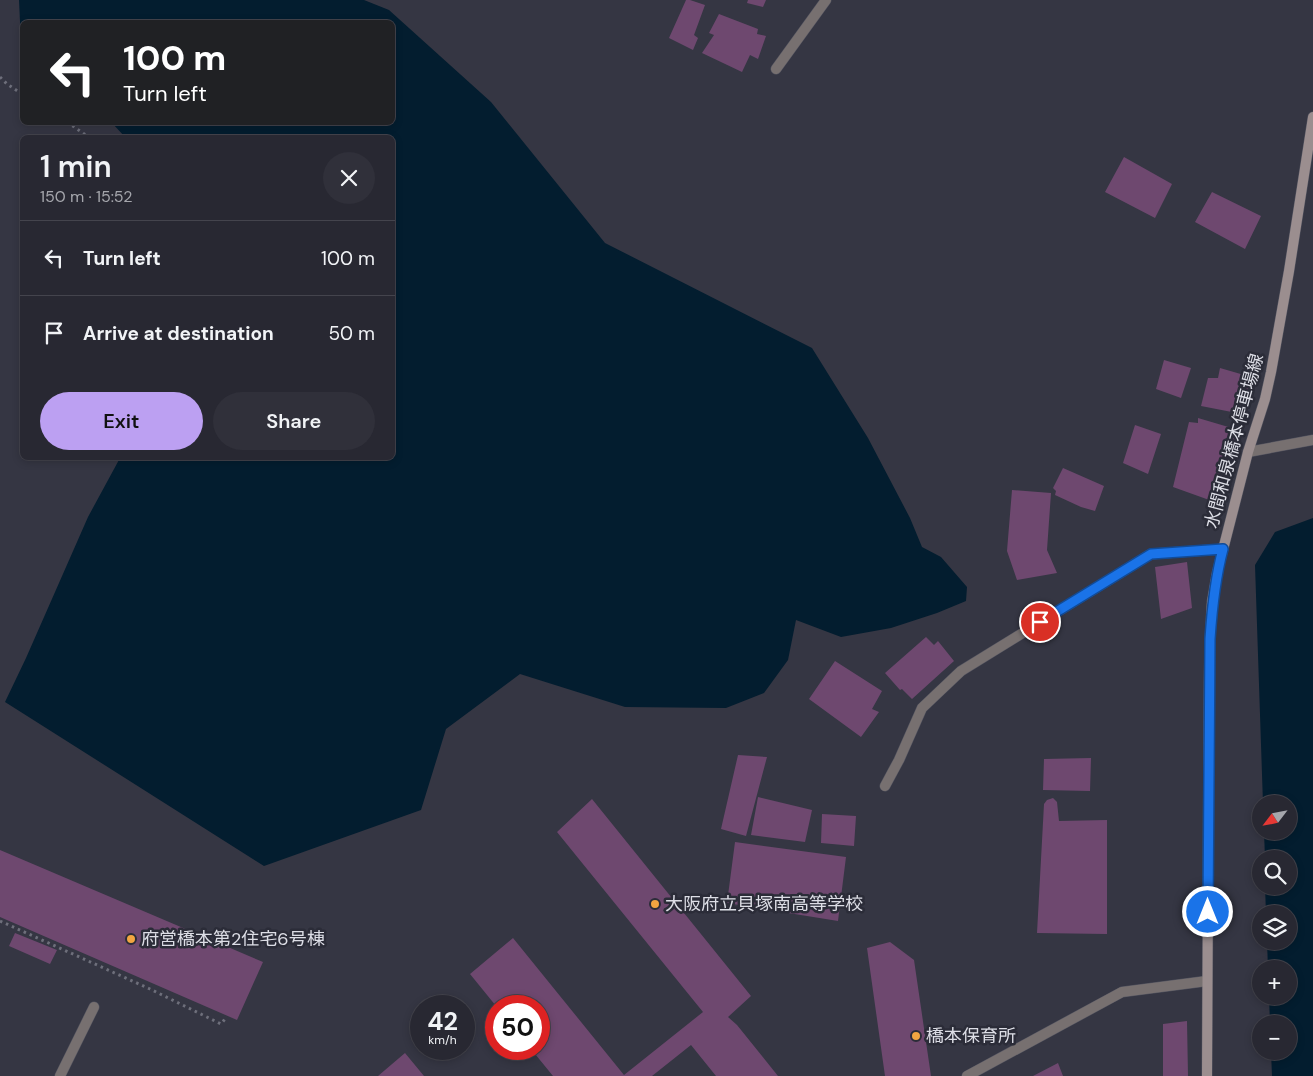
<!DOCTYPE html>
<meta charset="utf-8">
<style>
body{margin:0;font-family:"DM Sans","Noto Sans JP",sans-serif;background:#30303a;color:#f1f3f6;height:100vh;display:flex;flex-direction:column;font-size:19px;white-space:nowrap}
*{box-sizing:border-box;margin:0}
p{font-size:16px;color:#a5a6ac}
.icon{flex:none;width:28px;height:28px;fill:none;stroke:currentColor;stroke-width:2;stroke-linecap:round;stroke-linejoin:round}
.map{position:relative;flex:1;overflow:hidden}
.panel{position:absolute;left:20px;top:135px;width:375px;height:325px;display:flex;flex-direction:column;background:#282832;border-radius:8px;box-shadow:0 2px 8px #0003,0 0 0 1px #44444d}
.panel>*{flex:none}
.top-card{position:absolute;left:20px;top:20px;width:375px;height:105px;border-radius:8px;box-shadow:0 2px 8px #0003,0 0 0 1px #44444d;background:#202124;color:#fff;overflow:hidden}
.needle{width:32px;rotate:238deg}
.fabs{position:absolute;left:1252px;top:795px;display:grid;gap:10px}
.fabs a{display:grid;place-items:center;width:45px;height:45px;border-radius:50%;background:#282832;box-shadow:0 2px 8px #0003,0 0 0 1px #44444d;font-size:25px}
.speed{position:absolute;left:410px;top:995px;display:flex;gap:10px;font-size:25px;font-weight:700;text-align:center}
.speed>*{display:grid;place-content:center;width:65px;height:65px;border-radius:50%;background:#282832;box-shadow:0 2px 8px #0003,0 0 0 1px #44444d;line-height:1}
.speed small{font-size:12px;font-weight:400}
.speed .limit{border:8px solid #d22;background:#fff;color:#111}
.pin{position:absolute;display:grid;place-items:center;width:42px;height:42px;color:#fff;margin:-21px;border:2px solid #fff;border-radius:50%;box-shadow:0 1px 5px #0007}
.me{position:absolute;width:55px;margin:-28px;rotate:0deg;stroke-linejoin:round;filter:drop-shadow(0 0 4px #0008)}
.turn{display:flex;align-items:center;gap:18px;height:105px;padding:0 20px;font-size:22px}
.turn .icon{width:65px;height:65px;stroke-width:2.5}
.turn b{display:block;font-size:35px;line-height:42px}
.round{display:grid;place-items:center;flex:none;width:52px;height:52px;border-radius:26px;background:#30303a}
.overview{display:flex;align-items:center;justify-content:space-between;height:85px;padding:0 20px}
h1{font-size:30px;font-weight:600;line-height:38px}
.action{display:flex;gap:10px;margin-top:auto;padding:10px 20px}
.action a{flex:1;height:58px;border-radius:30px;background:#bca0f2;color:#111;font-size:20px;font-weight:600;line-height:58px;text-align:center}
.action a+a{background:#30303a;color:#f1f3f6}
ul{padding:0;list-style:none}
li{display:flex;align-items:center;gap:15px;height:75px;padding:0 20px;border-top:1px solid #44444d}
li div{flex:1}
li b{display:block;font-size:19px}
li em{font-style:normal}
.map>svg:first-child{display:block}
.water{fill:#031d2f}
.building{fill:#6e486f}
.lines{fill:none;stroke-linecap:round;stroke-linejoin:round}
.street-casing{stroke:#535460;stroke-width:11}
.secondary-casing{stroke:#535460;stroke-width:11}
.path{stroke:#6e6f7b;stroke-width:3;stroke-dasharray:2.5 4;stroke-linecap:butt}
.street{stroke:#777070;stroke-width:10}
.secondary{stroke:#9b8e8f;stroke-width:10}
.route-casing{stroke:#114b97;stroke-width:12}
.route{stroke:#1a73e8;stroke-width:9}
.poi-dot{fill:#f2a541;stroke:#2b2c38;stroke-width:2}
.labels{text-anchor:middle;stroke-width:5;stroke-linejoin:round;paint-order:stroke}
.street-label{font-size:18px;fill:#dddee6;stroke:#2b2c38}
.poi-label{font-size:18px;fill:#dddee6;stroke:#2b2c38;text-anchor:start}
</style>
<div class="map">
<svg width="1313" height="1076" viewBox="0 0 1313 1076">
<rect width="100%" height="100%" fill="#353643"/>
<path class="water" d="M19,0H364L389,10L491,102L605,243L812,348L868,438L910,518L922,547L941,557L967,587L966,601L937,613L891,628L841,637L796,620L788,660L764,693L726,708L625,707L520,674L446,729L421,810L264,866L5,702L26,658L88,517L120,458H392V138L125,137L112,123L392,122V22H22V64Z
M1313,518V1076H1272L1271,1051H1289V1024H1270L1269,996H1289V969H1268L1267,941H1289V914H1266L1265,886H1289V859H1265L1264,831H1289V804H1263L1255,565L1275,532Z"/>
<path class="building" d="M686,0H690L705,5L694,35L698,38L693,50L669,38Z
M748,0H766L763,7L747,3Z
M719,14L758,29L757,34L766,36L758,59L750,55L742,72L702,53L714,35L709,33Z
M1124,157L1172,184L1155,218L1105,192Z
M1212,192L1261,216L1245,249L1195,222Z
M1164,360L1191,368L1181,398L1156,389Z
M1220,368L1251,377L1242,414L1201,406L1208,378H1218Z
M1198,418L1242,431L1237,457L1226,453L1212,501L1173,487L1189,422L1198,423Z
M1135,425L1161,434L1148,474L1123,463Z
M1063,468L1104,486L1095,511L1081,507L1055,495L1056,491L1053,488Z
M1012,490L1051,493L1047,550L1057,573L1017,580L1007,551Z
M1187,562L1192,608L1161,619L1155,567Z
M926,637L934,645L938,641L954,661L912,699L902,689L900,690L885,673Z
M835,661L882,691L872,709L879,712L861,737L809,699Z
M738,755L767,757L746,836L721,829Z
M1091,758L1090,791L1043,790L1044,759Z
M758,797L812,810L805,842L751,835Z
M1053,798L1057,802L1059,821L1107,820V934L1037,933L1044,804L1047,800Z
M592,799L751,996L728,1017L737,1025L778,1076H716L691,1045L652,1076H553L531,1049H539V1006H496L470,974L513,938L624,1075L703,1012L557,832Z
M822,814L856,816L854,846L821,843Z
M735,842L846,857L838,921L727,903Z
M0,850L263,962L237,1020L0,917Z
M15,933L57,950L50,964L9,946Z
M890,942L914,960L931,1076H885L867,948Z
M1187,1021L1188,1076H1163V1024Z
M405,1053L424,1076H378Z
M1058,1063L1063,1076H1033Z"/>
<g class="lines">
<defs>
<path id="street" d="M776,69L826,0
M1248,452L1313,440
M885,786L899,760L922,708L961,671L1151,554L1223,549
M60,1076L94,1007
M967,1076L1122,992L1207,981"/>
<path id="secondary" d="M1207,1076L1209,683L1210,639L1212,602L1217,573L1248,452L1265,399L1271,372L1289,271L1313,117"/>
</defs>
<use href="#street" class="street-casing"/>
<use href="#secondary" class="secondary-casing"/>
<path class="path" d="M0,77L7,84L22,94
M67,122L90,138
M0,921L150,989L221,1024L225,1019"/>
<use href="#street" class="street"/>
<use href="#secondary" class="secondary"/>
</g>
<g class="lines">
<defs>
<path id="route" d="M1040,622L1151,554L1223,549C1215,579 1212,609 1210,639L1208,912"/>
</defs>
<use href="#route" class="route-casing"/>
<use href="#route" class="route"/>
</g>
<g class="poi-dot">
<circle cx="655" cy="904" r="5"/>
<circle cx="131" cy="939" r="5"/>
<circle cx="916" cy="1036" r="5"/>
</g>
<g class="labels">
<g class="street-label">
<text transform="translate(1234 441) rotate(-75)" y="6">水間和泉橋本停車場線</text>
</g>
<g class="poi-label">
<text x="665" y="910">大阪府立貝塚南高等学校</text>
<text x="141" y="945">府営橋本第2住宅6号棟</text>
<text x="926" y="1042">橋本保育所</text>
</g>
</g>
</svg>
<div class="fabs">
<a><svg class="needle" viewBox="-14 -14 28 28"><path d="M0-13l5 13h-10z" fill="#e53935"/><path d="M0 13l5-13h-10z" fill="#a5a6ac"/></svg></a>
<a><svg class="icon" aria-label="search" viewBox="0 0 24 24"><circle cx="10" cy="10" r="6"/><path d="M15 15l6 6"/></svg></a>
<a><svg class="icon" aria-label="layers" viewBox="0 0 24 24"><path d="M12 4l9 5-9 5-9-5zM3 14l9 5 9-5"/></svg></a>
<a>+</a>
<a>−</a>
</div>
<div class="speed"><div>42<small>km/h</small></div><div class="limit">50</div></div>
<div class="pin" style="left:1040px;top:622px;background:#d93025"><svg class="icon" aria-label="arrive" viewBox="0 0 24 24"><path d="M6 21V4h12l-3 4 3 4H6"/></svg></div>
<svg class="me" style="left:1208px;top:912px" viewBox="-20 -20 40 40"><circle r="17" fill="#1a73e8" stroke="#fff" stroke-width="3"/><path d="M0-11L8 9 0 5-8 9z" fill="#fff"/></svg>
<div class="top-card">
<div class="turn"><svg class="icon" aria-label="left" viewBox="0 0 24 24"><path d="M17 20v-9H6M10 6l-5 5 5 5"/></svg><div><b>100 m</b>Turn left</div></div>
</div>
<section class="panel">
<div class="overview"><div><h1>1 min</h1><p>150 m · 15:52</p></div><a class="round"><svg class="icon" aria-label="close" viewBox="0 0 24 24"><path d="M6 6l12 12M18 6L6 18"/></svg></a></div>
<ul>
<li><svg class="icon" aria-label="left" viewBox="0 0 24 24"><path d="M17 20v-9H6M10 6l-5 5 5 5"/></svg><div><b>Turn left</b></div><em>100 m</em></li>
<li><svg class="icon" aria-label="arrive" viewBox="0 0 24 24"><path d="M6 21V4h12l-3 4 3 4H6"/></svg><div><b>Arrive at destination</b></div><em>50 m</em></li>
</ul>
<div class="action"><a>Exit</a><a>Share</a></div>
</section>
</div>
